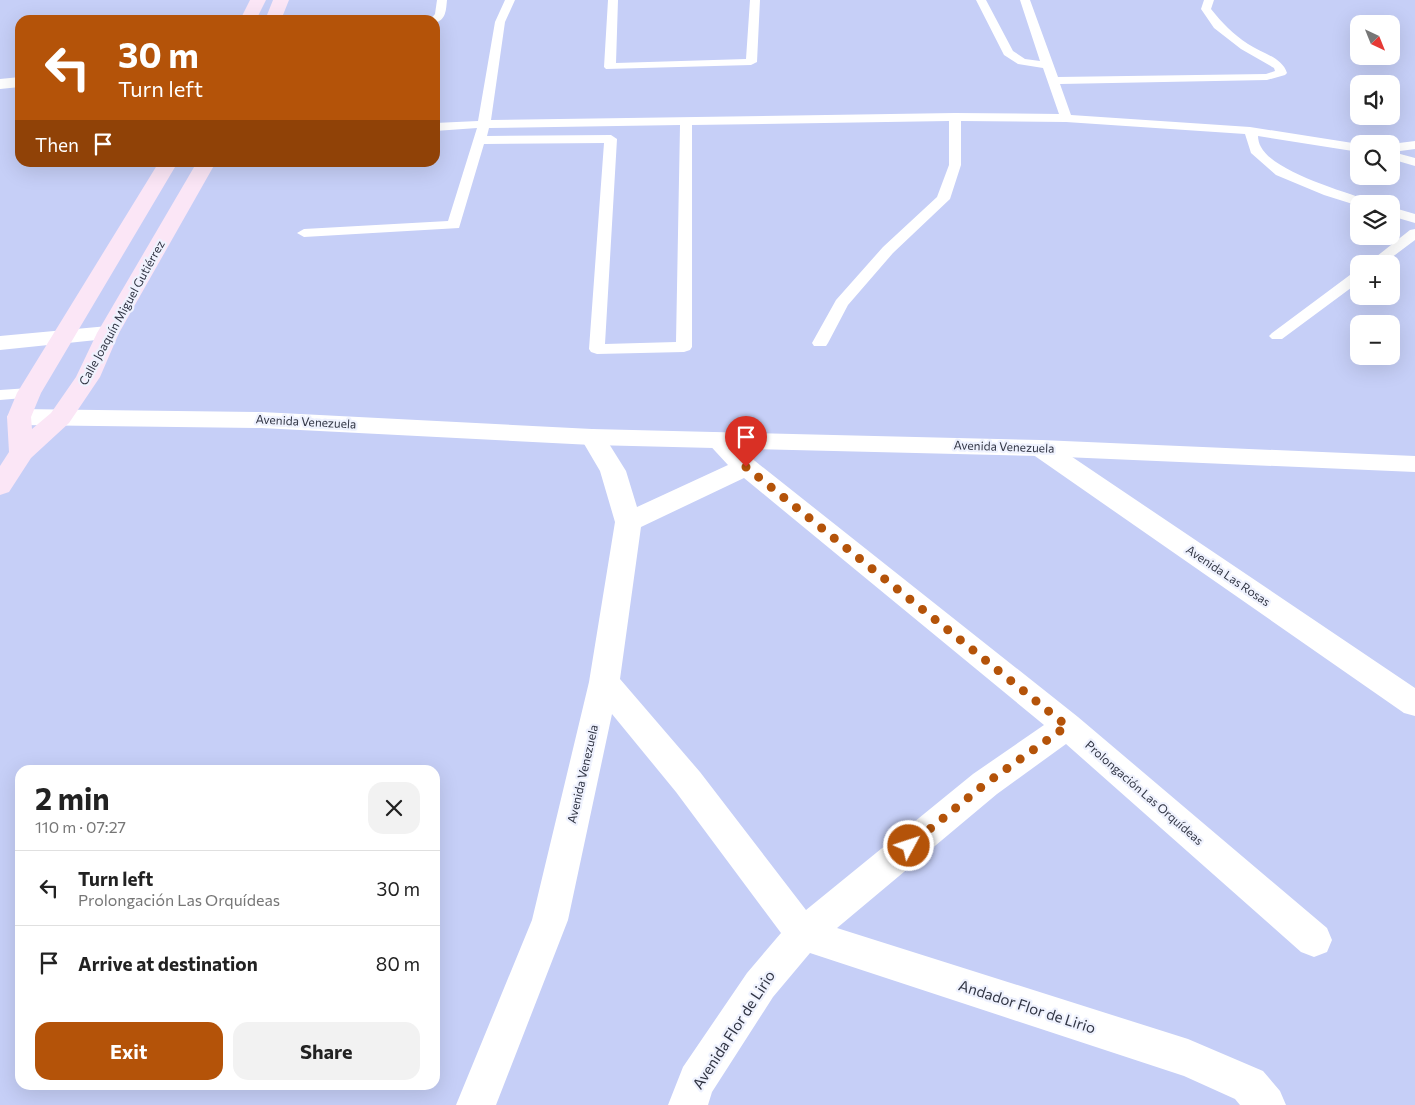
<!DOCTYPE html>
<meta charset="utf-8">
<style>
body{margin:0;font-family:Commissioner,sans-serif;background:#f2f2f2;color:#222;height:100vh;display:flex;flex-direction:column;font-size:19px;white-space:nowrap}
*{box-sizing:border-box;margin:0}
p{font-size:16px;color:#767676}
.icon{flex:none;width:28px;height:28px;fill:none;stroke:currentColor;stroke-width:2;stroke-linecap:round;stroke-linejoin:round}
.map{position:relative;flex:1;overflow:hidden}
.sheet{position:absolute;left:15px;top:765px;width:425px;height:325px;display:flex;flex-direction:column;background:#fff;border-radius:15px;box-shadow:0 5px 20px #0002}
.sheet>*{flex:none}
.guide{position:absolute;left:15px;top:15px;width:425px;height:152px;border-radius:15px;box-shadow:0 5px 20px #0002;background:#b45309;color:#fff;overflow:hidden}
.needle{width:32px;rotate:137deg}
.controls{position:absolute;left:1350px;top:15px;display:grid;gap:10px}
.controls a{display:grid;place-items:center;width:50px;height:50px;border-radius:10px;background:#fff;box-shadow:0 5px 20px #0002;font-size:25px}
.pin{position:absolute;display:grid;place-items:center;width:42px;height:42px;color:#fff;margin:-51px -21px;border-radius:50% 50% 50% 0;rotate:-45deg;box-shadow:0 0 5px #0007}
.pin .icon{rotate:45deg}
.me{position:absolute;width:55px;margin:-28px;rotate:50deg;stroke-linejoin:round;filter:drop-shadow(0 0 4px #0008)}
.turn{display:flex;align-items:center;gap:18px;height:105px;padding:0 20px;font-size:22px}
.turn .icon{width:65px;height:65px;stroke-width:2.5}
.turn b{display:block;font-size:35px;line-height:42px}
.then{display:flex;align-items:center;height:48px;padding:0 20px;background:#0003;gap:10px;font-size:19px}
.round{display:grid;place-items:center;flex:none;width:52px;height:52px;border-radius:15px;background:#f2f2f2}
.head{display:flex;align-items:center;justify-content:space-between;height:85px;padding:0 20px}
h1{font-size:30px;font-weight:700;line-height:38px}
.button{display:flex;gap:10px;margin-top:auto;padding:10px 20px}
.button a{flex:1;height:58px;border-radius:15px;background:#b45309;color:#fff;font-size:20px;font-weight:700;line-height:58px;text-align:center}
.button a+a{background:#f2f2f2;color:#222}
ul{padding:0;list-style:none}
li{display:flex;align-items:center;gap:15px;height:75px;padding:0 20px;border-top:1px solid #e0e0e0}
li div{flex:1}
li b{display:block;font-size:19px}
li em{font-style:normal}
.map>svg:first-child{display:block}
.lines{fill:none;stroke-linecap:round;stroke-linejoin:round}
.service{fill:#fff;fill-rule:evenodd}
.minor{fill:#fff;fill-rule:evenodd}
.tertiary{fill:#fff;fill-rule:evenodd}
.secondary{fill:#fbe6f6;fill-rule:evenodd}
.route{stroke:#b45309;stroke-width:9;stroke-dasharray:0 16.2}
.labels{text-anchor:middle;stroke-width:4.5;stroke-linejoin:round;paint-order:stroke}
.street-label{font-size:12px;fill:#303443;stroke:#eff2fe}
.near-street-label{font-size:15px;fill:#303443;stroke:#eff2fe}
</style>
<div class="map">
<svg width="1415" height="1105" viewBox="0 0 1415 1105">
<rect width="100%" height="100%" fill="#c6cff7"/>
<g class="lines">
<path class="service" d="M437,0H447C446,10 446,20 435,23V20H430L435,14Z
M505,0H515L505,22L491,120L955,113L1059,114L1043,68L1018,64L1004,55L976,0H986L1013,51L1025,59L1040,61L1020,0H1030L1058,77L1266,74L1275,71L1274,68L1241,49L1214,28L1201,9L1204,0H1214L1211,9C1222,23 1233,34 1248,44C1261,53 1282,57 1287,73L1285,75L1267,80L1060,84L1071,115L1250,127L1359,144V152L1258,136C1258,139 1259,144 1261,147C1273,171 1346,193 1372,201L1374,204H1359V206L1324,195L1276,175L1251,153L1245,134L1066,122L961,121V165L950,199L893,253L848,305L828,343L826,346H814L812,343L836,300L883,247L937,197L949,165V121L692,125V347L690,350L684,352L597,354L591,352L589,349L604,143L484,144L459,228L304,237L297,233L304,229L448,221L477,128L435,131V123L478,121L495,22ZM680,125L676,342L605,344L617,139L611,135L487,136L489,128Z
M608,0H618L616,63L746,59L750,0H760L757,62L751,65L606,69L604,67Z
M1415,141V149L1393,152L1415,158V166L1391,159V144Z
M1391,207L1415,214V223L1391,216Z
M1415,229V240L1383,264H1367L1410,230Z
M1359,271V282L1282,339H1272L1269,336L1272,333L1354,272Z
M29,388L35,389L37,393L35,397L0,400V390Z"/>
<path class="minor" d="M20,77V87L0,89V79Z
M108,326L116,328L119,333L116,338L0,350V336Z
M592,429L601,431L626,471L637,507L728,465L704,439L707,433C727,428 741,448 755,461L1078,717L1327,928L1332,940L1327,952L1314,957L1301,952L1066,744L997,794L837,928L1188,1039L1263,1071L1280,1091L1286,1105H1240L1235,1099L1184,1076L810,953L773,997L712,1092L708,1105H668L683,1067L747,973L781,933L676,792L612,714L568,920L496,1105H456L532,920L589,682L615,522L600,471L580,437L583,431ZM744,478L1044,725L973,774L806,910L700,772L620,679L641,527Z
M1041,440L1050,442L1415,688V716L1404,713L1032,454L1028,448L1032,442Z"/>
<path class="tertiary" d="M19,409L261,412L592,429L1041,440L1415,456V472L1041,456L592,445L261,428L19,425L10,422L7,417L10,412Z"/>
<path class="secondary" d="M250,0H266L256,20H240Z
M273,0H289L281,20H265Z
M159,162H178L41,393L31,417L32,429L51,413L76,377L97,333L197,162H216L119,333L100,377L69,423L31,458L9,492L0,495V466L9,452L7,417L17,393Z"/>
</g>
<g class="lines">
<path class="route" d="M746,467L1067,726L985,784L909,846"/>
</g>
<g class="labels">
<g class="street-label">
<text transform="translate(122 313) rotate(-61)" y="4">Calle Joaquín Miguel Gutiérrez</text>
<text transform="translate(306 422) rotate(3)" y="4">Avenida Venezuela</text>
<text transform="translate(1004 447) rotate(2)" y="4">Avenida Venezuela</text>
<text transform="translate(1228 576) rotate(34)" y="4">Avenida Las Rosas</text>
<text transform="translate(583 774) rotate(-77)" y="4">Avenida Venezuela</text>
<text transform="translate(1144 793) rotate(41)" y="4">Prolongación Las Orquídeas</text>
</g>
<g class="near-street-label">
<text transform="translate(1027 1007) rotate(18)" y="5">Andador Flor de Lirio</text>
<text transform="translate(734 1030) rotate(-57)" y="5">Avenida Flor de Lirio</text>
</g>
</g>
</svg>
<div class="controls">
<a><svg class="needle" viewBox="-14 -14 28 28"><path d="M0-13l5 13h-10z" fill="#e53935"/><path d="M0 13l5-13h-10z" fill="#767676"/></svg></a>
<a><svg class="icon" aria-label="sound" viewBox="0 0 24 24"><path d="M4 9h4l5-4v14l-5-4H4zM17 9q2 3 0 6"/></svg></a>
<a><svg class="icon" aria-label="search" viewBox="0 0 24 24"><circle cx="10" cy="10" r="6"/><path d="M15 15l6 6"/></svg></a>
<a><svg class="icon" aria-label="layers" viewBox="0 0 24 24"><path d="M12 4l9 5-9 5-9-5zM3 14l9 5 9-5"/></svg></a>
<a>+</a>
<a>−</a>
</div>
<div class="pin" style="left:746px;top:467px;background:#d93025"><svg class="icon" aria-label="arrive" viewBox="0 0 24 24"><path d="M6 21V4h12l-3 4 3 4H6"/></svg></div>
<svg class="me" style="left:909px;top:846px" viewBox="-20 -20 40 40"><circle r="17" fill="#b45309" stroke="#fff" stroke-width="3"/><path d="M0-11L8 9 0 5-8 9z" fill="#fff"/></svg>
<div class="guide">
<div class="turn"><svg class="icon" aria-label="left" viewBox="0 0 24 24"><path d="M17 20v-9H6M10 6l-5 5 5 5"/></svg><div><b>30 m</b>Turn left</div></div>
<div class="then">Then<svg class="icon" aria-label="arrive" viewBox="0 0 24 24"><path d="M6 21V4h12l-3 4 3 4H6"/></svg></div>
</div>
<section class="sheet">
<div class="head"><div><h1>2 min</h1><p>110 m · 07:27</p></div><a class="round"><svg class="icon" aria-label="close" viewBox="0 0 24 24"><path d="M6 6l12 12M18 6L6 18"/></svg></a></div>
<ul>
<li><svg class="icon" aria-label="left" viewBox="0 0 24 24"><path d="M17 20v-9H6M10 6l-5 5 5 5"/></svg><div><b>Turn left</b><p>Prolongación Las Orquídeas</p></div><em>30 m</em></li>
<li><svg class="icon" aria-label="arrive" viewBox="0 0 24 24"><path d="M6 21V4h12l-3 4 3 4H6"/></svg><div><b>Arrive at destination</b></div><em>80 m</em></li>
</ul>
<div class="button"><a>Exit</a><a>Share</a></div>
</section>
</div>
